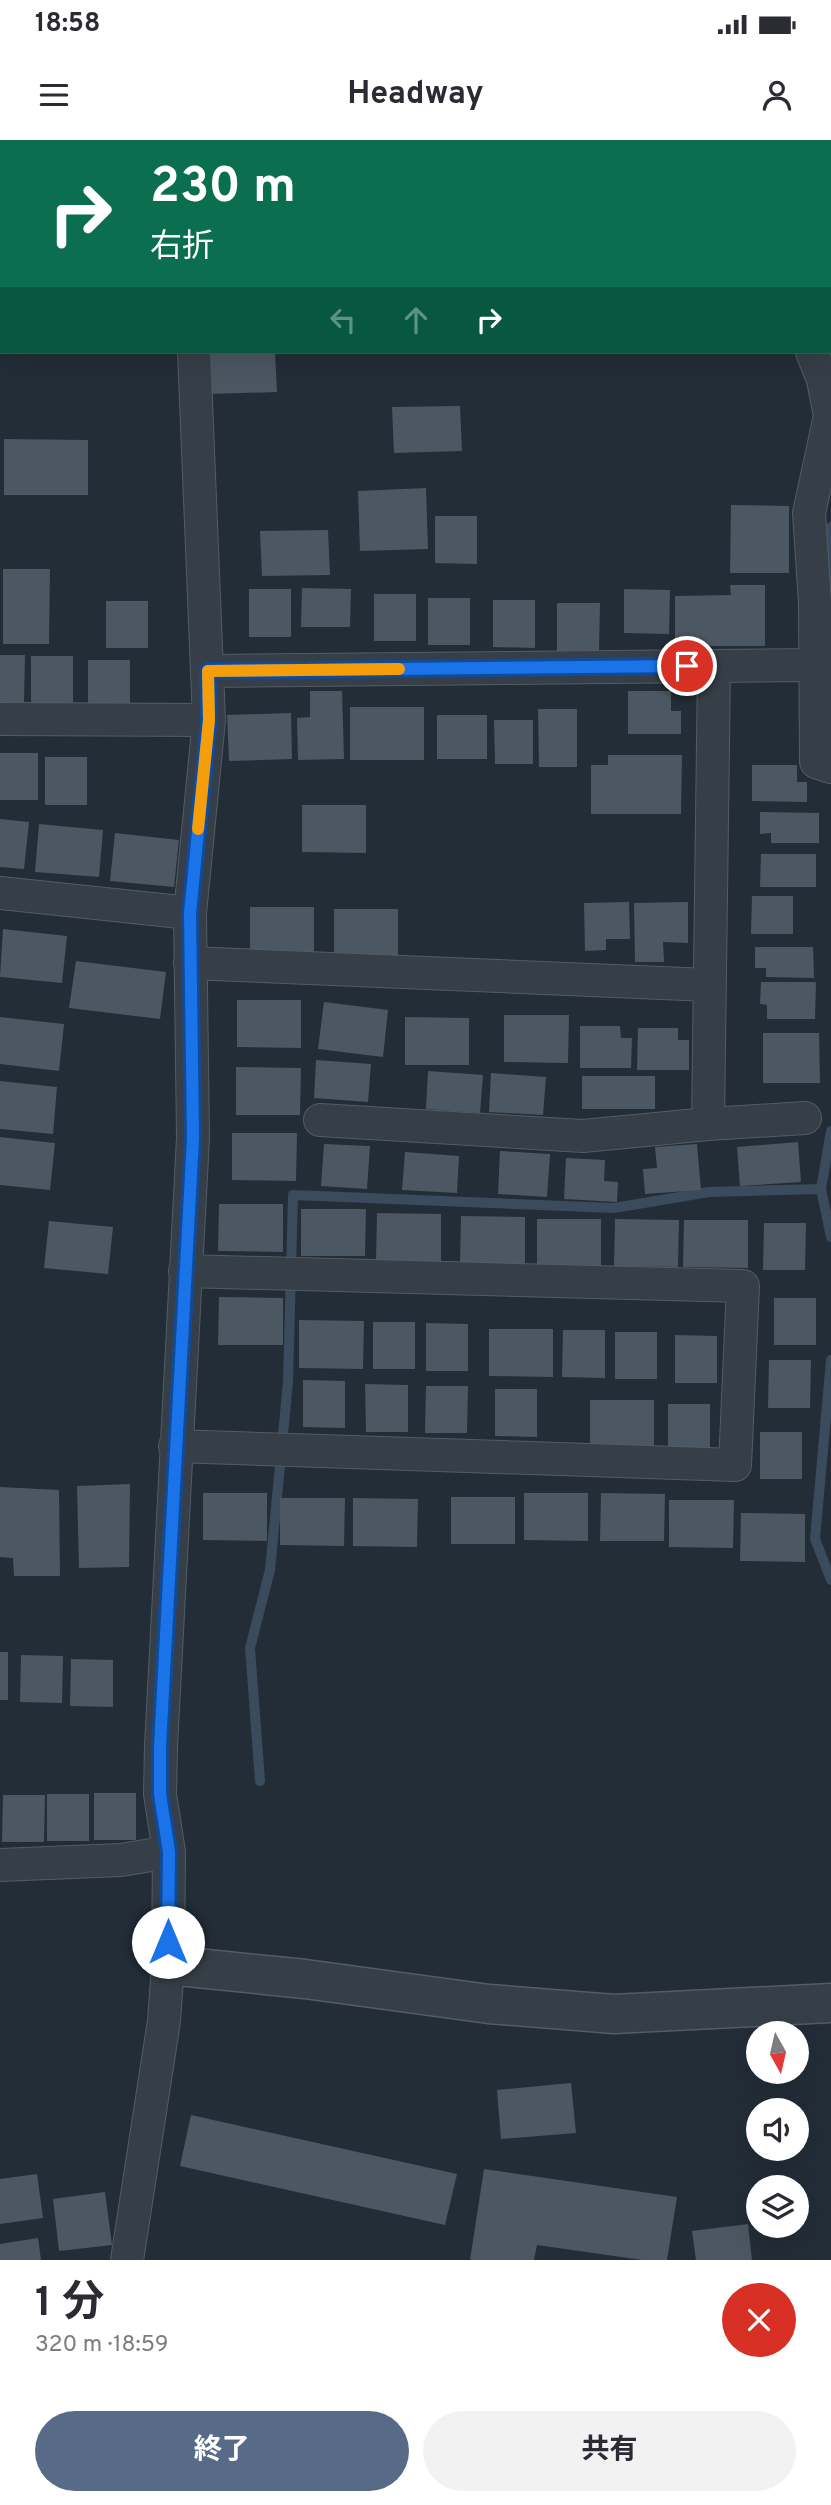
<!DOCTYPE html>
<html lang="ja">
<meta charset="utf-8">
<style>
body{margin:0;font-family:Overpass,"Noto Sans JP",sans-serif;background:#f2f2f3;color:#2b2b33;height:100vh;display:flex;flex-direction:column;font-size:26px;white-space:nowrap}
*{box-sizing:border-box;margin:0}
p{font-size:23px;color:#7c7c81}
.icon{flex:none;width:38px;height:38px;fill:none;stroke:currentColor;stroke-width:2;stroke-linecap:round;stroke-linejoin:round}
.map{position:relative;height:2120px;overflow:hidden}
.panel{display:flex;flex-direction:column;background:#fff;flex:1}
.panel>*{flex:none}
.guide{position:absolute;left:0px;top:0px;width:831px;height:214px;box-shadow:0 7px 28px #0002;background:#0b6e4f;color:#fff;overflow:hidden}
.needle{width:46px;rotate:172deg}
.tools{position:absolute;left:746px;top:1881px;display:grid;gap:14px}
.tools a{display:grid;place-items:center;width:63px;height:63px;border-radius:50%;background:#fff;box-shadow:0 7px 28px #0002;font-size:35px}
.pin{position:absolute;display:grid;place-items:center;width:60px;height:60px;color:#fff;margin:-30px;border:4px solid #fff;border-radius:50%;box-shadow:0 2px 7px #0007}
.me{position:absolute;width:77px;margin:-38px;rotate:0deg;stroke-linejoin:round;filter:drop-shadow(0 0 5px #0008)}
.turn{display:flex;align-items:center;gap:24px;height:147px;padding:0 35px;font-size:32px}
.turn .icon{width:91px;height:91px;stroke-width:2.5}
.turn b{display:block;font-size:49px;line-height:60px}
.lanes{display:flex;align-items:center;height:66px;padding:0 35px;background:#0003;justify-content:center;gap:35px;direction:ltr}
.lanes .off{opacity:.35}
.round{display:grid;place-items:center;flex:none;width:74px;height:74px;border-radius:37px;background:#f2f2f3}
.overview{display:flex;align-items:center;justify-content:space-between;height:119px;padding:0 35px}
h1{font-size:42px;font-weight:700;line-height:52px}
.cta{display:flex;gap:14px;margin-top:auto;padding:14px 35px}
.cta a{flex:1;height:80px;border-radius:42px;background:#576a87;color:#fff;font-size:28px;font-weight:700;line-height:80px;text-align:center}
.cta a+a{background:#f2f2f3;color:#2b2b33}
.status{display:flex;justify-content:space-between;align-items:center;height:49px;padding:0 35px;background:#fff;direction:ltr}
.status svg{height:19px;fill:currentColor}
header{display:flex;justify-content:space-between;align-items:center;height:91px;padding:0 35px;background:#fff;font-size:32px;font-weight:700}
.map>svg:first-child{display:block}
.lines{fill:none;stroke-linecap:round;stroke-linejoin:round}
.stream{stroke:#3a4b5e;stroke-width:10}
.building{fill:#4b5762}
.minor-casing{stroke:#545c65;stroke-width:34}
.tertiary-casing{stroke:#545c65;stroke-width:41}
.minor{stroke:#363e47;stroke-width:32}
.tertiary{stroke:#363e47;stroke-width:38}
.route-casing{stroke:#114b97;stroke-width:18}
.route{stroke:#1a73e8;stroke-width:12}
.slow{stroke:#f59e0b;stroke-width:12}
</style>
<div class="status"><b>18:58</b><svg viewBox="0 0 49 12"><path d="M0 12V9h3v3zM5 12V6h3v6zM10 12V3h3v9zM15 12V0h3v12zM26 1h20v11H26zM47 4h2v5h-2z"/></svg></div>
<header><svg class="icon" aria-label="menu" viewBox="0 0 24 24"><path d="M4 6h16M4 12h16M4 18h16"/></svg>Headway<svg class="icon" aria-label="person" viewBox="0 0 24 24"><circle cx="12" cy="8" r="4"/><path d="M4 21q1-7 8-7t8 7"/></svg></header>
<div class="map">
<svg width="831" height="2120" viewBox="0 0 831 2120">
<rect width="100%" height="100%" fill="#232d37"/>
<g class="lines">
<path class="stream" d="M809,2V0
M830,206L831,210
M831,387L829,403L831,468
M831,991L821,1049L831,1097
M831,1220L815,1399L831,1440
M260,1641L250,1508L270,1430L288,1242L293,1055L614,1068L709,1052L821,1049"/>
</g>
<path class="building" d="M207,212H275L277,252L209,254Z
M460,266L462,311L394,313L392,267Z
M4,299L88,300V355H4Z
M426,348L428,409L360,411L358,351Z
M731,365L789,366V433H730Z
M435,376H477V424L435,423Z
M328,390L330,435L262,436L260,391Z
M3,429H50L49,504H3Z
M730,445H765V506H675V456L731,455Z
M302,448L351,449L350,487H301Z
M249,449H291V497H249Z
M624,449L670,450L669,494L624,493Z
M374,454H416V501H374Z
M428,458H470V505H428Z
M493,460H535V508L493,507Z
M106,461H148V508H106Z
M557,463H600L599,511H557Z
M0,515H25L24,562H0Z
M31,516H73V563H31Z
M88,520H130V567H88Z
M310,551H342L344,619L298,620L297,578L310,577Z
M628,551H671V571H681V594H628Z
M350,567H424V620H350Z
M538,569H577V627H539Z
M291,573L292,619L229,621L227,575Z
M437,575H487V619H437Z
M494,580H533V624H495Z
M0,613H38V660H0Z
M608,615H682L681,674H591V625H608Z
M45,617H87V665H45Z
M752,625H797V642H807V662L752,661Z
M302,665H366V713L302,712Z
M760,672L819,673V703H771V693L760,694Z
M0,679L29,682L24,729L0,727Z
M39,684L103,690L99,737L35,732Z
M115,693L179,700L174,747L110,741Z
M761,714H816V747H760Z
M752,756H793V794H751Z
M629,762L630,799H606V810L585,811L584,763Z
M688,762V803L663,802L664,822H635L634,763Z
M250,767H314V814H250Z
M334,769H398V817L334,816Z
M3,789L67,796L62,843L0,837Z
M755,807H813L814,838L766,837V828H755Z
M76,821L166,832L160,879L69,868Z
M761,842H816L815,879H767V865L760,864Z
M237,860H301V908L237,907Z
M324,862L388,870L383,917L318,909Z
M504,875H569L568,923L504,922Z
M0,877L64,884L59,931L0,924Z
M405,877L469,878V925H405Z
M580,886H620L621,898H632L631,928H580Z
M638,888H678V900H689V930H637Z
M763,893H819L820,943H763Z
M316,920L371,924L368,962L314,958Z
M236,927L301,928L300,975H236Z
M428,931L483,935L480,973L426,969Z
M491,933L546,937L543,975L489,972Z
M582,936H655V969H582Z
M0,941L57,947L53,994L0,989Z
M232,993H297L296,1041L232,1040Z
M0,997L55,1003L50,1050L0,1045Z
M798,1002L801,1042L740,1046L737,1007Z
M324,1004L370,1006L367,1049L321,1046Z
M697,1004L701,1050L645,1054L643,1029L657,1028L655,1007Z
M500,1011L550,1014L547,1057L498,1054Z
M405,1012L459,1016L457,1053L402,1050Z
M566,1018L605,1020L604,1041L618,1042L617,1062L564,1059Z
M219,1064H283V1112L218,1111Z
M301,1069H366L365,1116H301Z
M377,1073L441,1074V1122L376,1121Z
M461,1076L525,1077V1124H460Z
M537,1079H601V1126H537Z
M615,1079L679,1080L678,1127L614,1126Z
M684,1080H748V1128L683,1127Z
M49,1081L113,1087L108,1134L44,1128Z
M764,1083H806L805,1130H763Z
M219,1157L283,1158V1205H218Z
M774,1158H816V1205H774Z
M299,1180L364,1181L363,1229L299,1228Z
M373,1182H415V1229H373Z
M426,1183L468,1184V1231H426Z
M489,1189H553V1237L489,1236Z
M563,1190H605V1238L562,1237Z
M615,1192H657V1239H615Z
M675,1195L717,1196V1243H675Z
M769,1220H811L810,1268H768Z
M303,1240L345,1241V1288L303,1287Z
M365,1244L408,1245V1292H366Z
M426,1246H468L467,1293H425Z
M495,1249H537V1297L495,1296Z
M590,1260H654V1308L590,1307Z
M668,1264H710V1311H668Z
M760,1292H802V1339H760Z
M130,1344L129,1427L79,1428L77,1346Z
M0,1347L59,1350L60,1436H14L13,1418L0,1417Z
M203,1353H267V1401L203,1400Z
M524,1353H588V1401L524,1400Z
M601,1353L665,1354L664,1401H600Z
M451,1357H515V1404H451Z
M280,1358H345L344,1406L280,1405Z
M353,1358L418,1359L417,1407L353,1406Z
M669,1360H734L733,1408L669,1407Z
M741,1373L805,1374V1422L740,1421Z
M0,1512H8V1560H0Z
M21,1515L63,1516L62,1563L20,1562Z
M71,1519L113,1520V1567L70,1566Z
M94,1653H136V1700H94Z
M47,1654H89V1701H47Z
M3,1655H45L44,1702H2Z
M571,1943L576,1993L501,1999L497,1950Z
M191,1975L457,2034L445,2085L180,2026Z
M484,2029L677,2057L667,2120H642L537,2105L534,2120H470Z
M37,2034L43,2078L0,2084V2039Z
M105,2052L112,2105L59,2111L53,2059Z
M748,2084L752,2120H696L692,2091Z
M38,2098L41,2120H0V2104Z"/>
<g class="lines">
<defs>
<path id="minor" d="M186,0V2
M787,2V0
M812,212L823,240L830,276L809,373L815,463L816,622L831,627
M207,531L815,525
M0,579L209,580
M0,753L190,773
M190,823L709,845
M320,980L583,996L708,984L805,978
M708,984L714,526
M175,1306L735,1325L743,1146L185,1131
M0,1725L121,1720L169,1712
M127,2120L164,1881L168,1825L169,1712L160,1654L161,1606L193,998L190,773L209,580L194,212"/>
<path id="tertiary" d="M168,1825L305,1839L489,1864L614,1874L831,1863"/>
</defs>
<use href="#minor" class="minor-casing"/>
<use href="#tertiary" class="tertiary-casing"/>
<use href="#minor" class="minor"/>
<use href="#tertiary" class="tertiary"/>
</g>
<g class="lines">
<defs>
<path id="route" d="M168,1802L169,1712L160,1654V1606L193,998L190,773L209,580L208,531L687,526"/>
</defs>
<use href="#route" class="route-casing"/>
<use href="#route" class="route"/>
<path class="slow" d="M198,689L209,580L208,531L399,529"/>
</g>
</svg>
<div class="tools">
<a><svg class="needle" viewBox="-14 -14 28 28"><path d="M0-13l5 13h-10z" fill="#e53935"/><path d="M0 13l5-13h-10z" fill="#7c7c81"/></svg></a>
<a><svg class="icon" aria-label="sound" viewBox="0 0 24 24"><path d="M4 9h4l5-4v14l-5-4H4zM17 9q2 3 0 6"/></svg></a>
<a><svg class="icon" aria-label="layers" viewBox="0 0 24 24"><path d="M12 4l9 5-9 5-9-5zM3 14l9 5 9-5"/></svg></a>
</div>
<div class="pin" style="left:687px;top:526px;background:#d93025"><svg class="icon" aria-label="arrive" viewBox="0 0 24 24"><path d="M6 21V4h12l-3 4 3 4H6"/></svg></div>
<svg class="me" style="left:168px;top:1802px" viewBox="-20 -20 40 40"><circle r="19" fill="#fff"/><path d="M0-13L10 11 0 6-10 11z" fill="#1a73e8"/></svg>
<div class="guide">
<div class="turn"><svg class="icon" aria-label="right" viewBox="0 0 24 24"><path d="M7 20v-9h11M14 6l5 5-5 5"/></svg><div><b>230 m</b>右折</div></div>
<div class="lanes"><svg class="icon off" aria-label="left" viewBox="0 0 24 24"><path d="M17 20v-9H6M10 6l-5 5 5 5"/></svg><svg class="icon off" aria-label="ahead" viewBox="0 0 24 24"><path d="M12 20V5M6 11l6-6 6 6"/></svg><svg class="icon" aria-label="right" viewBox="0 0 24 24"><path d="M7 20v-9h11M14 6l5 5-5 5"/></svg></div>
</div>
</div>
<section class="panel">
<div class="overview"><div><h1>1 分</h1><p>320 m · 18:59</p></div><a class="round" style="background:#d93025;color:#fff"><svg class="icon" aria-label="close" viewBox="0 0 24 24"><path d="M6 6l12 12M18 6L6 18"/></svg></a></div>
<div class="cta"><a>終了</a><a>共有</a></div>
</section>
